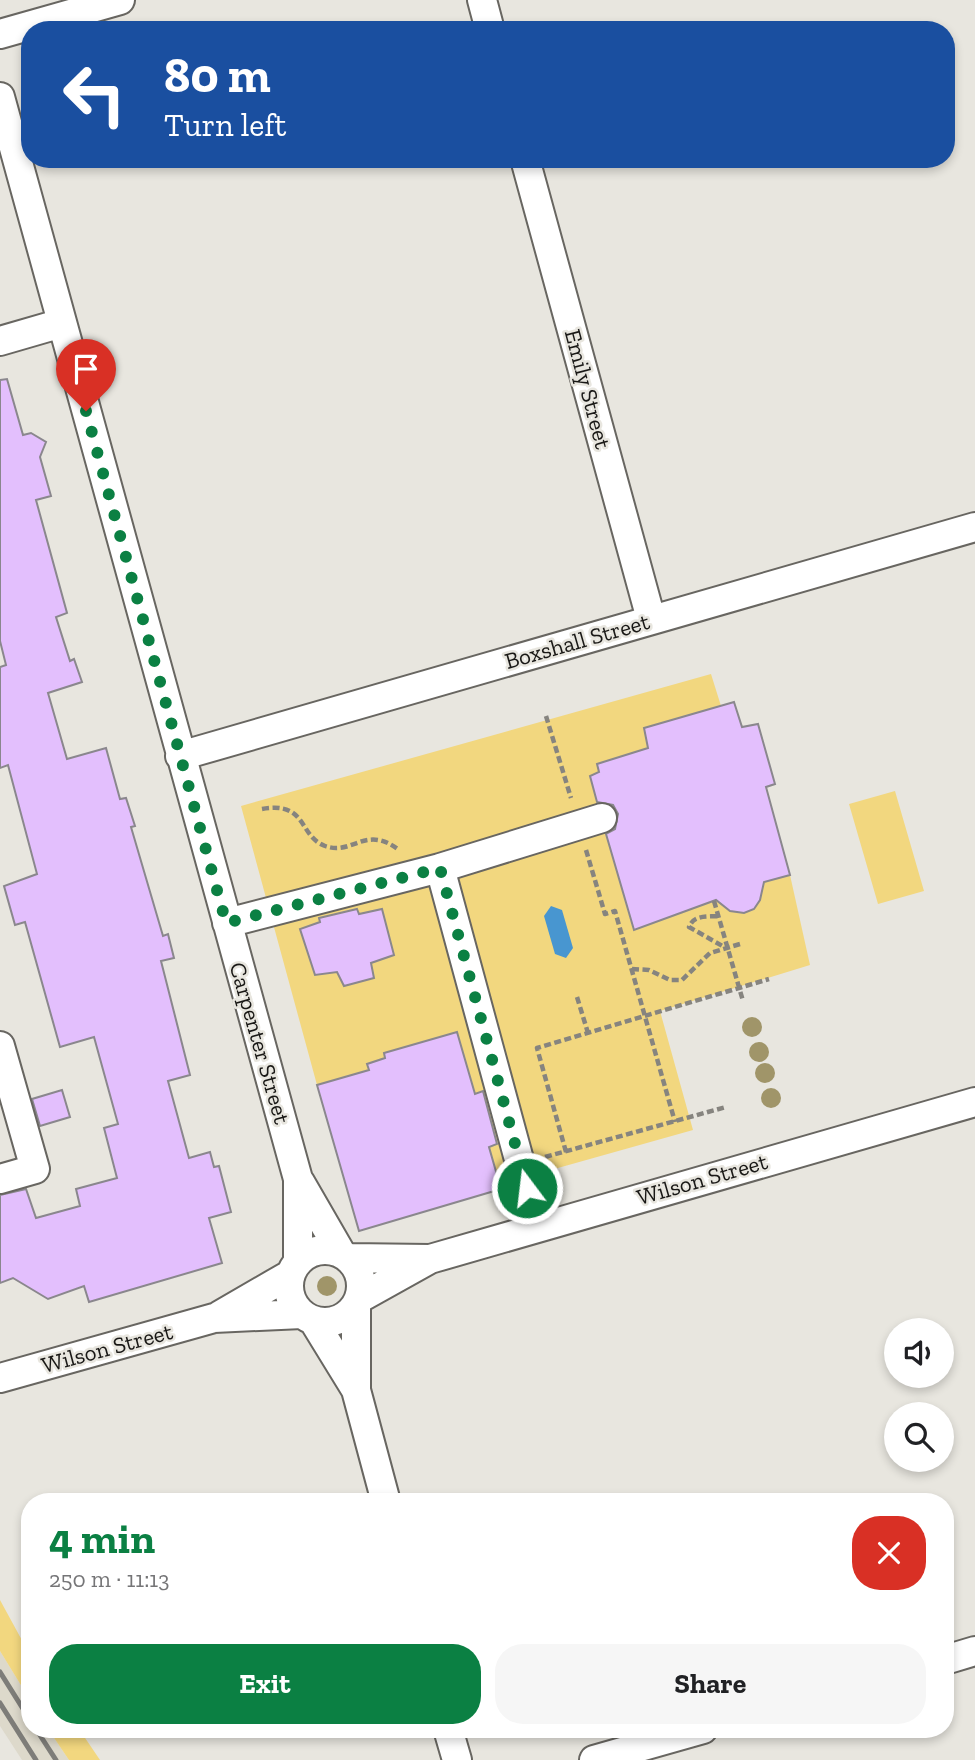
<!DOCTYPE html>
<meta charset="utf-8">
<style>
body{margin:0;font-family:"Zilla Slab",serif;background:#f6f6f6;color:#202124;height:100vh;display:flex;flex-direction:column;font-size:26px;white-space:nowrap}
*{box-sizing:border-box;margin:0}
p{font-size:23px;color:#757577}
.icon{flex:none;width:38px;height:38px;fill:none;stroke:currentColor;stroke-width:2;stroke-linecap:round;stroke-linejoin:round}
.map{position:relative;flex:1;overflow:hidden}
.sheet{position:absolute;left:21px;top:1493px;width:933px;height:245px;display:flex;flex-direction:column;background:#fff;border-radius:28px;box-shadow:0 4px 10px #0003}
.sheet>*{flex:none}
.hud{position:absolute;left:21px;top:21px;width:934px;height:147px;border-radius:28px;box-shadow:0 4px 10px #0003;background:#1a4fa0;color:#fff;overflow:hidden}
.fabs{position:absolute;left:884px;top:1318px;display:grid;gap:14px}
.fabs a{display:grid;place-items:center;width:70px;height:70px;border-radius:50%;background:#fff;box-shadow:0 4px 10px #0003;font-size:35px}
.pin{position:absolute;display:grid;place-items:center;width:60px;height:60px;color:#fff;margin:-72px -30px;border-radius:50% 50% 50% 0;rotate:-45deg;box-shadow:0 0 7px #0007}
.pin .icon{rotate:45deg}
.me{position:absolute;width:77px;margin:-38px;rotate:345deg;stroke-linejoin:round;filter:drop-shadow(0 0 5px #0008)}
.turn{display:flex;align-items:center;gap:24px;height:147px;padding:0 28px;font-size:32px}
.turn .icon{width:91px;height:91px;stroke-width:2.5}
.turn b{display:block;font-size:49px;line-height:60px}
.round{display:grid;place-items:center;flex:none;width:74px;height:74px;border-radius:28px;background:#f6f6f6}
.headline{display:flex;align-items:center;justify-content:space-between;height:119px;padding:0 28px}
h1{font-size:42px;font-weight:700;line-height:52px;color:#0b8043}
.cta{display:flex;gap:14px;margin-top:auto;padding:14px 28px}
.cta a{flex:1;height:80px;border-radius:28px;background:#0b8043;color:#fff;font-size:28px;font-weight:700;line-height:80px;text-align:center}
.cta a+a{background:#f6f6f6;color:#202124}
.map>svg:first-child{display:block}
.built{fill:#ddd9cb}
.green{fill:#f2d77f}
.water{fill:#4896d0}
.building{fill:#e3bffd;stroke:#8a878d;stroke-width:2}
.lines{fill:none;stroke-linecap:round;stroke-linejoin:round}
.minor-casing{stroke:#686661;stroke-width:32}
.path{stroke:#86847f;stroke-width:4.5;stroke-dasharray:7 3.5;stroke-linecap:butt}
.minor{stroke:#fff;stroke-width:28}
.rail{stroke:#7e7d79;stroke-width:5}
.tree{fill:#a09569}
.route{stroke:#0b8043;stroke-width:12;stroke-dasharray:0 21.6}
.labels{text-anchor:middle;stroke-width:5;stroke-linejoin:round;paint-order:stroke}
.street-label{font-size:23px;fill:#191816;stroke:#e8e6df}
</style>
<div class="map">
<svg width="975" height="1760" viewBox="0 0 975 1760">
<rect width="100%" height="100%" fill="#e8e6df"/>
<path class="built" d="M0,1651L30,1700V1729H48L69,1760H22L0,1726Z"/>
<path class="green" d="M711,674L721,706L644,728L648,748L590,776L633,929L718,899C738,923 763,915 762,883L790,875L810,965L660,1011L693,1130L533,1175L501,1189L489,1147L498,1144L483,1092L475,1094L457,1032L384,1053L385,1058L367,1064L369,1070L317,1085L241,806Z
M895,791L924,891L878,904L849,804Z
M0,1600L30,1655V1700L0,1651Z
M48,1729H79L100,1760H69Z"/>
<path class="water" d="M551,906L562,910L573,948L566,958L555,954L544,916Z"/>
<path class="building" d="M7,379L23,435L31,433L46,442L40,457L51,496L36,500L67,613L56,617L70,661L74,659L82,682L48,693L67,759L106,748L120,799L126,798L135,826L131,827L163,936L168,934L174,958L161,961L190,1075L168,1081L189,1158L210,1152L214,1167L219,1166L231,1212L209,1218L222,1263L89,1302L84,1286L48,1299L13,1278L0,1283V1195L26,1189L36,1218L80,1206L76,1189L117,1178L104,1128L118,1124L94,1037L60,1047L25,922L15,925L4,886L37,874L8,765L0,768V667L6,665L0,641V380Z
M734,702L742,727L758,724L775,784L766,787L790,875L764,882L760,900L754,909L744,913L730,911L716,900L634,930L606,834L615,829L618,814L613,805L597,802L590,776L599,772L597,764L648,748L644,728Z
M357,909L359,914L382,909L394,955L371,963L374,978L344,986L337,972L315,975L300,929L320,922L319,918Z
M457,1032L475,1094L483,1091L497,1144L489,1147L501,1189L359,1231L317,1085L369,1070L367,1064L385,1058L384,1053Z
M62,1090L70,1117L40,1126L32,1099Z"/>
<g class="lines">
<defs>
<path id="minor" d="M482,0L490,30
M0,34L120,0
M0,97L298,1179V1262
M525,159L651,619
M0,341L62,323
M180,756L975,527
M440,868L602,818
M227,923L440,868L537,1226
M0,1046L35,1169L0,1179
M300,1182L341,1253
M289 1286a36 36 0 1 1 72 0a36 36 0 1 1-72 0Z
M349,1258L430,1259
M360,1298L430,1259L975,1102
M356,1306V1390L386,1502
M220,1315L291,1274
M313,1320L356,1390
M0,1378L214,1318L302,1314
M945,1660L975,1651
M448,1729L457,1760
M594,1760L703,1729"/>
</defs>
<use href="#minor" class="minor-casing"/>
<path class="path" d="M546,716L571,798
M262,809C308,801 298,836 325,846C353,856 365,824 399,850
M586,850L605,914L615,911L675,1122
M714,901L743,1001
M717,916C705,917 694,915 689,927L726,948
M632,969L649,970L670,980H682L710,953L740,944
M577,997L588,1033
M566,1152L537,1048L769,979
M545,1157L726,1107"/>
<use href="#minor" class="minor"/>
<path class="rail" d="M0,1672L30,1720
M0,1703L36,1760
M36,1729L56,1760"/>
</g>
<g class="tree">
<circle cx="752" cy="1027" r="10"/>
<circle cx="759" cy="1052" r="10"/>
<circle cx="765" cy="1073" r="10"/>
<circle cx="771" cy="1098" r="10"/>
<circle cx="327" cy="1286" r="10"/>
</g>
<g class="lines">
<path class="route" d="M86,411L226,923L440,868L527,1188"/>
</g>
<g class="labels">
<g class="street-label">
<text transform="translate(588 389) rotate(75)" y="8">Emily Street</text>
<text transform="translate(577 641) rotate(-16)" y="8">Boxshall Street</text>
<text transform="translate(260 1043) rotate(74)" y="8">Carpenter Street</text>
<text transform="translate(702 1179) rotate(-16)" y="8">Wilson Street</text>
<text transform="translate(107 1348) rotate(-15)" y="8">Wilson Street</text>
</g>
</g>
</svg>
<div class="fabs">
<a><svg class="icon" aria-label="sound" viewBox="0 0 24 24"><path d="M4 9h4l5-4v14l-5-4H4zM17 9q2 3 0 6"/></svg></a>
<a><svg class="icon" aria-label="search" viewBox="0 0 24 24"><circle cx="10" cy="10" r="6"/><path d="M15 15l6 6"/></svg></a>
</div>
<div class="pin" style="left:86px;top:411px;background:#d93025"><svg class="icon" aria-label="arrive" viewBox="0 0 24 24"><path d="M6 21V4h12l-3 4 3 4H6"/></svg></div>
<svg class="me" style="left:527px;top:1188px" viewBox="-20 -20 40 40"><circle r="17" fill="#0b8043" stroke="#fff" stroke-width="3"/><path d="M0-11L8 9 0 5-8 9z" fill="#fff"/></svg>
<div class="hud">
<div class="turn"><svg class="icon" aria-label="left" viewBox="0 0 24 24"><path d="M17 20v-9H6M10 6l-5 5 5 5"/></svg><div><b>80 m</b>Turn left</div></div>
</div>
<section class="sheet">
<div class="headline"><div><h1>4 min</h1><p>250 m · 11:13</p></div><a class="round" style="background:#d93025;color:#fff"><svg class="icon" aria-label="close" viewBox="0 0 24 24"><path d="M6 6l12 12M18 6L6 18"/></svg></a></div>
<div class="cta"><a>Exit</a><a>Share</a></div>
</section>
</div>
